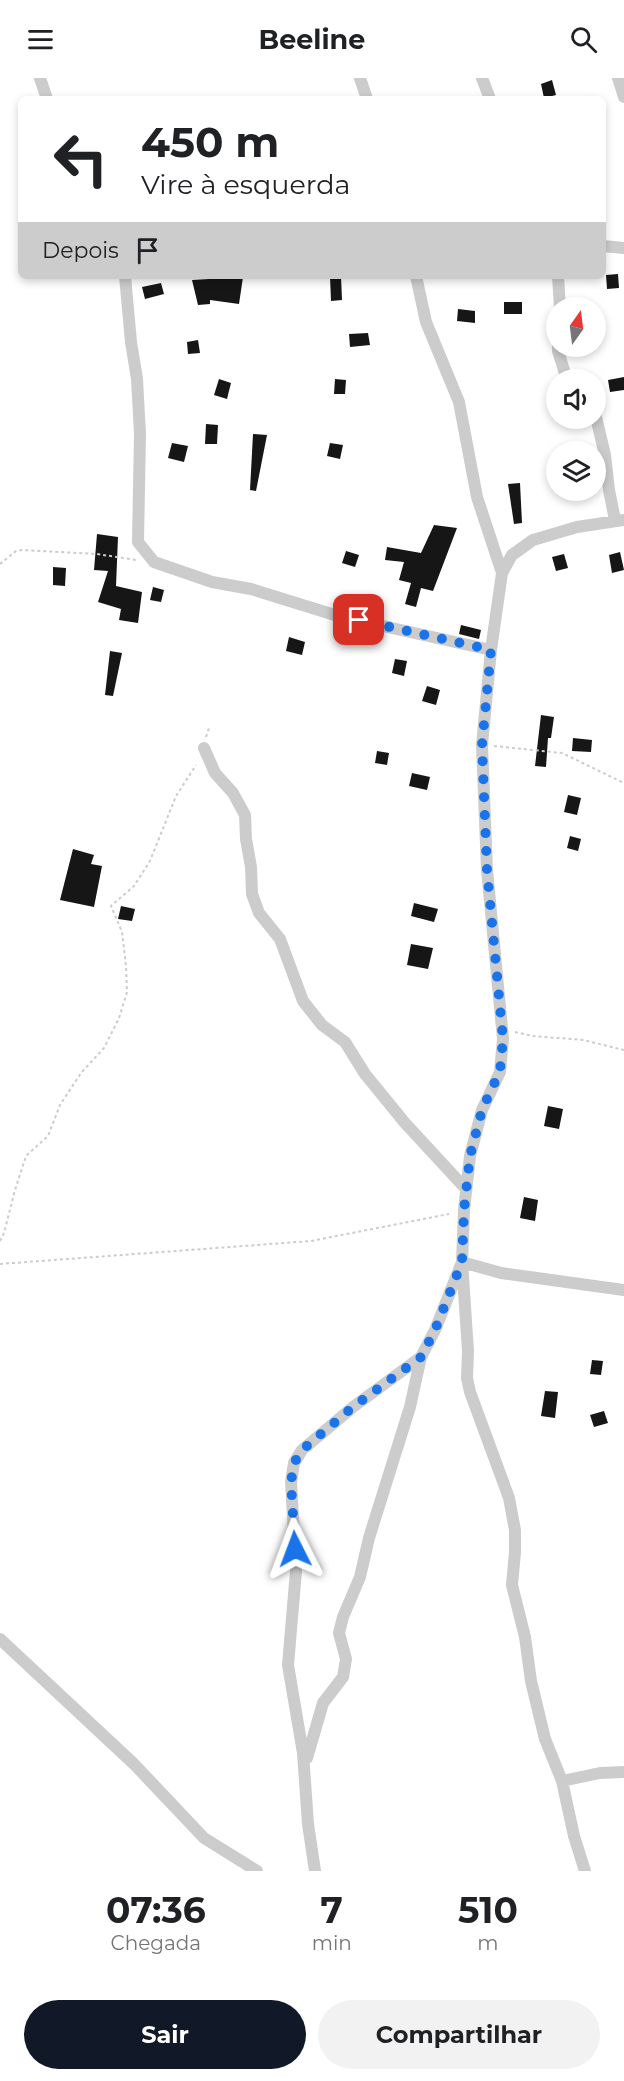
<!DOCTYPE html>
<html lang="pt">
<meta charset="utf-8">
<style>
body{margin:0;font-family:Montserrat,sans-serif;background:#f2f2f2;color:#202124;height:100vh;display:flex;flex-direction:column;font-size:22px;white-space:nowrap}
*{box-sizing:border-box;margin:0}
p{font-size:20px;color:#757577}
.icon{flex:none;width:33px;height:33px;fill:none;stroke:currentColor;stroke-width:2;stroke-linecap:round;stroke-linejoin:round}
.map{position:relative;height:1793px;overflow:hidden}
.panel{display:flex;flex-direction:column;background:#fff;flex:1}
.panel>*{flex:none}
.hud{position:absolute;left:18px;top:18px;width:588px;height:183px;border-radius:9px;box-shadow:0 3px 9px #0003;background:#fff;color:#202124;overflow:hidden}
.needle{width:39px;rotate:14deg}
.fabs{position:absolute;left:546px;top:219px;display:grid;gap:12px}
.fabs a{display:grid;place-items:center;width:60px;height:60px;border-radius:50%;background:#fff;box-shadow:0 3px 9px #0003;font-size:30px}
.pin{position:absolute;display:grid;place-items:center;width:51px;height:51px;color:#fff;margin:-26px;border-radius:12px;box-shadow:0 3px 9px #0006}
.me{position:absolute;width:66px;margin:-33px;rotate:357deg;stroke-linejoin:round;filter:drop-shadow(0 0 4px #0008)}
.turn{display:flex;align-items:center;gap:21px;height:126px;padding:0 24px;font-size:27px}
.turn .icon{width:78px;height:78px;stroke-width:2.5}
.turn b{display:block;font-size:42px;line-height:51px}
.then{display:flex;align-items:center;height:57px;padding:0 24px;background:#0003;gap:12px;font-size:22px}
.eta{display:flex;justify-content:space-evenly;align-items:center;height:102px;text-align:center}
.eta b{font-size:36px;font-weight:700;line-height:42px}
.action{display:flex;gap:12px;margin-top:auto;padding:12px 24px}
.action a{flex:1;height:69px;border-radius:36px;background:#111827;color:#fff;font-size:24px;font-weight:700;line-height:69px;text-align:center}
.action a+a{background:#f2f2f2;color:#202124}
header{display:flex;justify-content:space-between;align-items:center;height:78px;padding:0 24px;background:#fff;font-size:27px;font-weight:700}
.map>svg:first-child{display:block}
.building{fill:#161616}
.lines{fill:none;stroke-linecap:round;stroke-linejoin:round}
.path{stroke:#ccc;stroke-width:2;stroke-dasharray:3 3;stroke-linecap:butt}
.street{stroke:#ccc;stroke-width:12}
.route{stroke:#1a73e8;stroke-width:10;stroke-dasharray:0 18}
</style>
<header><svg class="icon" aria-label="menu" viewBox="0 0 24 24"><path d="M4 6h16M4 12h16M4 18h16"/></svg>Beeline<svg class="icon" aria-label="search" viewBox="0 0 24 24"><circle cx="10" cy="10" r="6"/><path d="M15 15l6 6"/></svg></header>
<div class="map">
<svg width="624" height="1793" viewBox="0 0 624 1793">
<rect width="100%" height="100%" fill="#fff"/>
<path class="building" d="M552,2L556,17L544,20L541,6Z
M618,196L619,210L607,211L606,197Z
M330,198H341L342,222L331,223Z
M243,199L239,226L210,222V226L198,227L192,202Z
M161,205L164,216L145,221L142,209Z
M504,224H522V236H504Z
M458,231L475,233V245L457,243Z
M368,255L370,267L350,269L349,256Z
M198,262L200,275L188,276L187,264Z
M624,299V312L610,314L608,302Z
M219,301L231,305L227,321L214,317Z
M335,301L346,302L345,316H334Z
M206,346L218,347L217,366H205Z
M253,356L267,357L256,413L250,412Z
M172,365L188,368L184,384L168,380Z
M330,365L343,367L340,381L327,378Z
M520,405L522,445L514,446L508,406Z
M434,447L457,450L433,513L421,510L416,529L405,526L411,505L399,502L404,484L385,482L387,469L421,475Z
M97,456L118,459L116,508L142,514L138,545L119,542L121,531L98,524L108,493L94,492Z
M346,473L359,477L355,489L342,485Z
M620,474L624,492L612,495L609,477Z
M564,476L568,490L556,493L552,479Z
M53,489L66,490L65,508L53,507Z
M153,509L164,512L161,524L150,522Z
M461,547L481,552L479,561L459,556Z
M289,559L305,564L302,577L286,573Z
M110,573L122,575L113,618L105,617Z
M395,581L407,583L404,598L392,595Z
M427,608L440,612L436,627L422,623Z
M541,637L554,639L551,660H548L546,689L535,688Z
M573,660L592,662L591,674L572,673Z
M377,673L389,675L387,687L375,685Z
M412,695L430,699L427,712L409,708Z
M568,717L581,720L577,737L564,734Z
M570,758L581,761L578,773L567,770Z
M73,771L94,777L91,786L102,788L94,829L60,822Z
M414,825L438,831L434,844L411,838Z
M121,828L135,831L132,843L118,841Z
M411,866L433,870L428,891L407,887Z
M548,1028L563,1031L559,1051L544,1048Z
M524,1119L538,1122L535,1143L520,1140Z
M592,1282L603,1283L601,1297L590,1296Z
M545,1313L558,1314L555,1340L541,1338Z
M604,1333L608,1345L594,1349L590,1337Z"/>
<g class="lines">
<path class="path" d="M0,486L16,473L22,472L97,476L136,482
M206,659L209,650
M494,668L562,675L624,705
M515,954L533,958L583,962L624,972
M0,1163L4,1155L15,1112L26,1078L48,1058L60,1027L81,995L104,970L119,940L127,914L126,888L122,854L111,828L134,808L150,783L176,718L196,687
M0,1186L311,1163L449,1136"/>
<path class="street" d="M40,0L47,21
M360,0L367,21
M482,0L490,21
M618,0L624,19
M603,168L624,170
M125,198L131,264L137,301L140,356L138,464L154,484L212,504L251,511L338,538L491,572
M416,198L426,244L459,324L477,419L502,495
M558,198L560,230
M558,268V273L567,302
M596,339L605,377L609,412L615,442
M204,670L215,695L233,715L245,737L246,761L251,789L252,816L259,835L280,861L303,923L322,947L345,964L365,996L405,1045L466,1111
M0,1561L134,1686L204,1760L257,1793
M307,1680L323,1625L343,1599L346,1581L339,1555L343,1539L360,1499L369,1460L410,1329L421,1279
M562,1703L600,1695L624,1694
M315,1793L308,1746L303,1675L288,1587L296,1493L291,1404L294,1385L302,1372L353,1329L421,1279L435,1252L462,1184L464,1132L470,1078L482,1032L500,994L503,961L487,792L482,667L491,572L502,495L512,477L533,462L577,449L624,442
M585,1793L574,1758L562,1703L545,1661L531,1603L525,1559L512,1507L515,1474V1452L509,1420L470,1314L467,1300L468,1273L462,1184L501,1195L624,1212"/>
</g>
<g class="lines">
<path class="route" d="M295,1471L291,1404L294,1385L302,1372L353,1329L421,1279L435,1252L462,1184L464,1132L470,1078L482,1032L500,993L503,961L487,792L482,667L491,572L359,542"/>
</g>
</svg>
<div class="fabs">
<a><svg class="needle" viewBox="-14 -14 28 28"><path d="M0-13l5 13h-10z" fill="#e53935"/><path d="M0 13l5-13h-10z" fill="#757577"/></svg></a>
<a><svg class="icon" aria-label="sound" viewBox="0 0 24 24"><path d="M4 9h4l5-4v14l-5-4H4zM17 9q2 3 0 6"/></svg></a>
<a><svg class="icon" aria-label="layers" viewBox="0 0 24 24"><path d="M12 4l9 5-9 5-9-5zM3 14l9 5 9-5"/></svg></a>
</div>
<div class="pin" style="left:359px;top:542px;background:#d93025"><svg class="icon" aria-label="arrive" viewBox="0 0 24 24"><path d="M6 21V4h12l-3 4 3 4H6"/></svg></div>
<svg class="me" style="left:295px;top:1471px" viewBox="-20 -20 40 40"><path d="M0-17L14 15 0 8-14 15z" fill="#1a73e8" stroke="#fff" stroke-width="4"/></svg>
<div class="hud">
<div class="turn"><svg class="icon" aria-label="left" viewBox="0 0 24 24"><path d="M17 20v-9H6M10 6l-5 5 5 5"/></svg><div><b>450 m</b>Vire à esquerda</div></div>
<div class="then">Depois<svg class="icon" aria-label="arrive" viewBox="0 0 24 24"><path d="M6 21V4h12l-3 4 3 4H6"/></svg></div>
</div>
</div>
<section class="panel">
<div class="eta">
<div><b>07:36</b><p>Chegada</p></div>
<div><b>7</b><p>min</p></div>
<div><b>510</b><p>m</p></div>
</div>
<div class="action"><a>Sair</a><a>Compartilhar</a></div>
</section>
